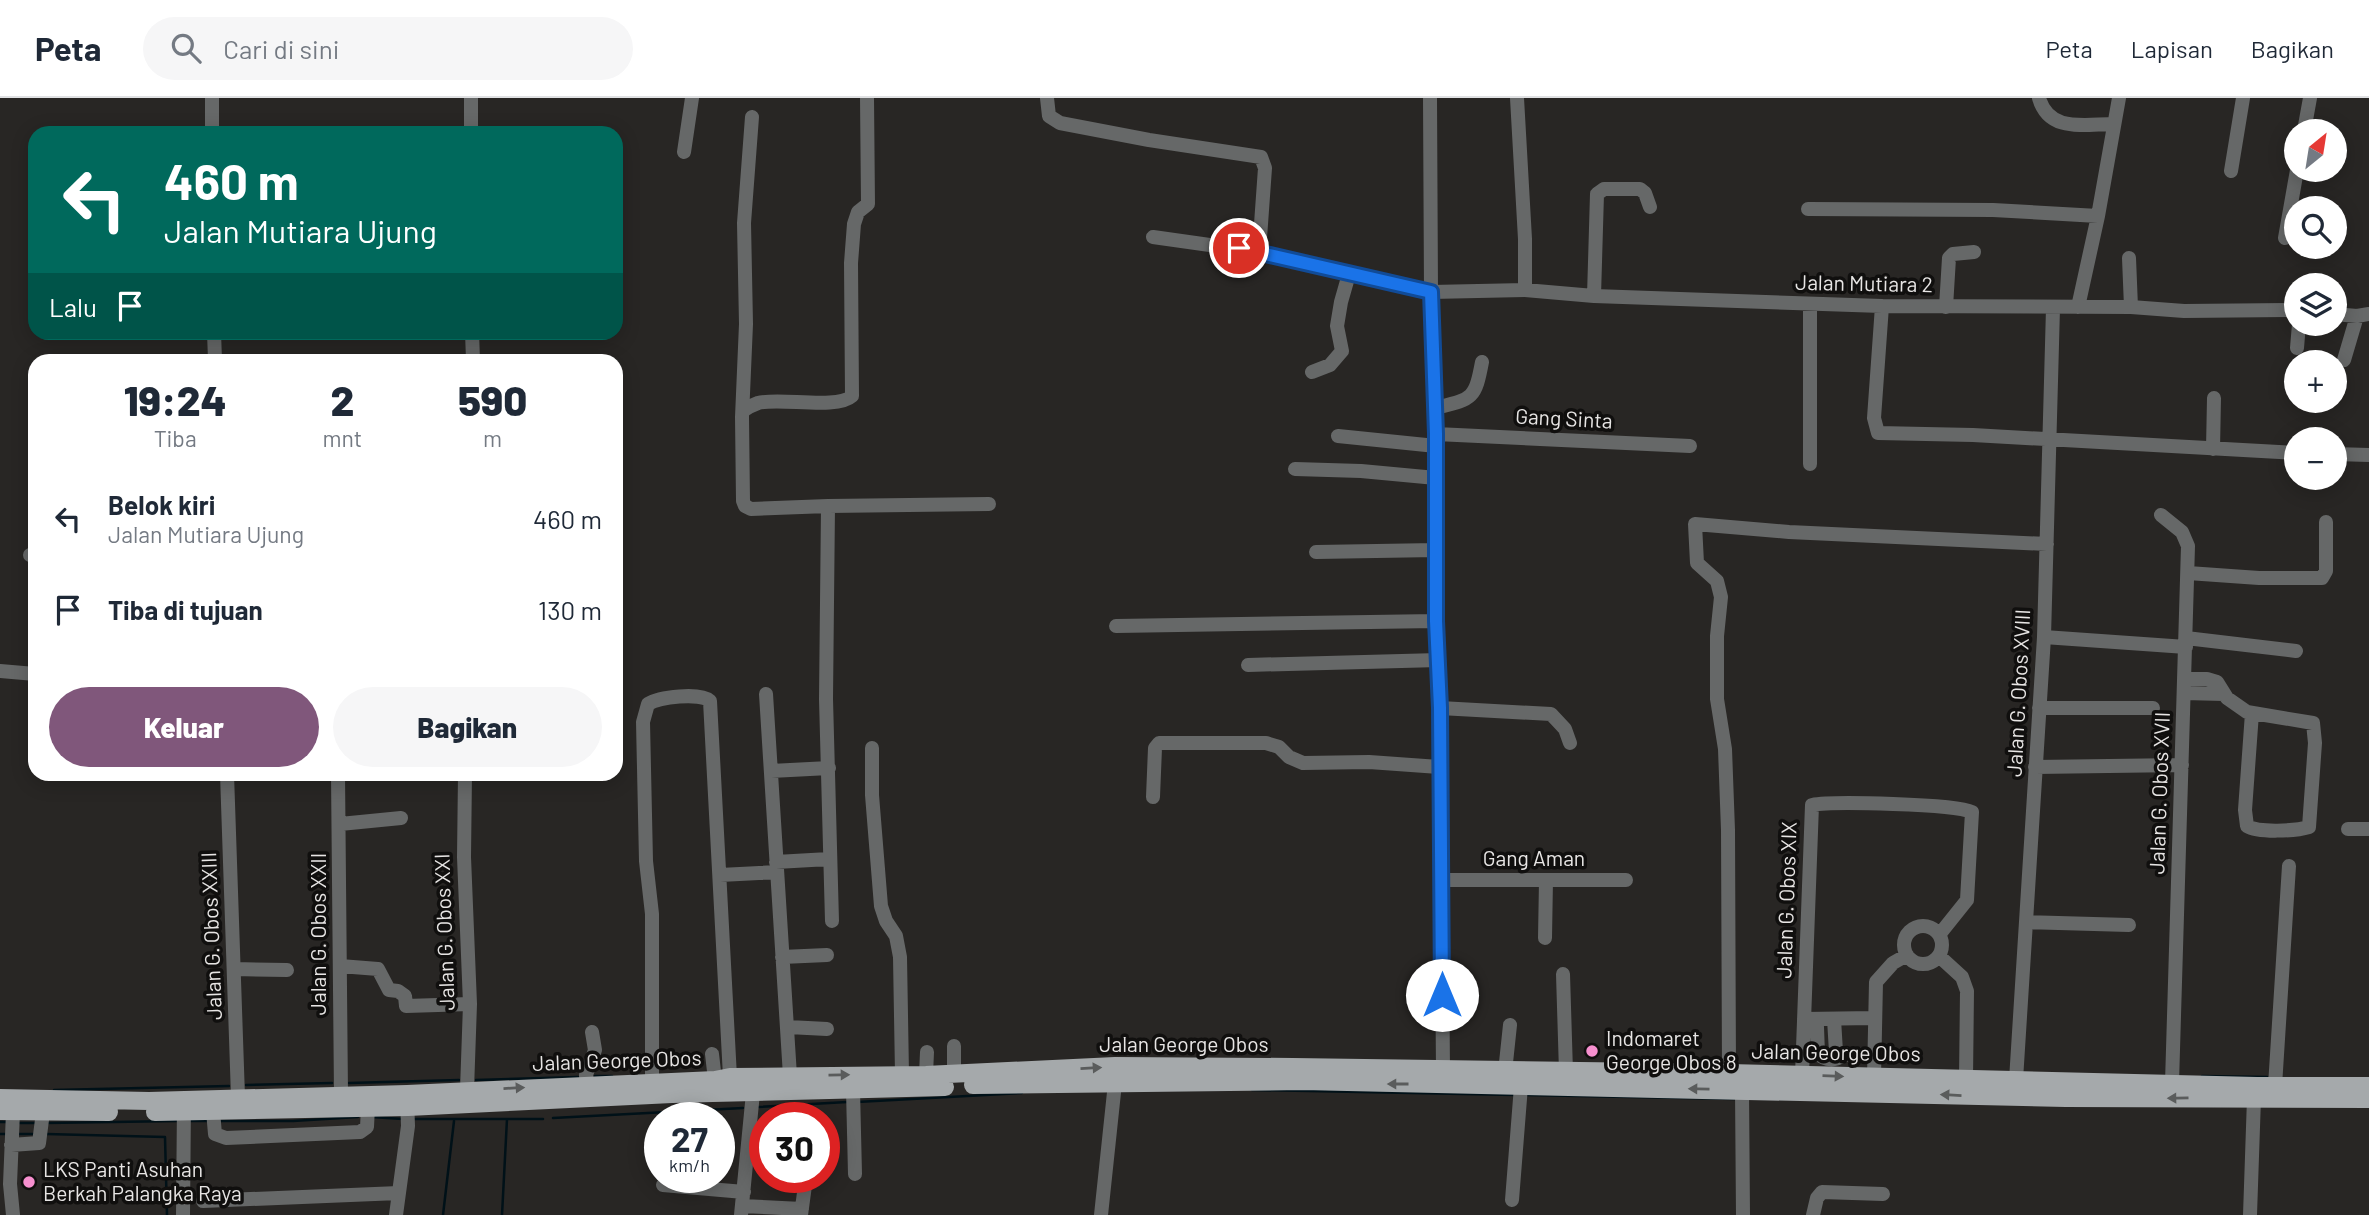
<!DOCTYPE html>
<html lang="id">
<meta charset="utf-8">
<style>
body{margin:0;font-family:Barlow,sans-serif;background:#f6f6f7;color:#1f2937;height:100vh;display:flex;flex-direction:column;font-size:26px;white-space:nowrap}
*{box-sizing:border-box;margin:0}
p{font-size:23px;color:#747a83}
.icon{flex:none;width:38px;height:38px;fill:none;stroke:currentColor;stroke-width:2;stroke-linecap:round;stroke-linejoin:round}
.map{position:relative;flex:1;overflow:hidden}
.panel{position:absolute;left:28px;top:256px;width:595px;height:427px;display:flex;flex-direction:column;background:#fff;border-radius:21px;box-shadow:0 4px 18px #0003}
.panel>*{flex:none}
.guide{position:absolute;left:28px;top:28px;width:595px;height:214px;border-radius:21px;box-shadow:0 4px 18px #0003;background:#00695c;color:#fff;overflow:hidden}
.needle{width:46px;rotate:30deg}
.buttons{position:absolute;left:2284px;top:21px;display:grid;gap:14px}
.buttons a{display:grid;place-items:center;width:63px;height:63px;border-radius:50%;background:#fff;box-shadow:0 4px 18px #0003;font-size:35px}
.speed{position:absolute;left:644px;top:1004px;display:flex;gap:14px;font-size:35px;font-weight:700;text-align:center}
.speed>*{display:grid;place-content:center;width:91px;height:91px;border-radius:50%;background:#fff;box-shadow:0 4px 18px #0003;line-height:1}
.speed small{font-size:18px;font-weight:400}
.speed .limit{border:10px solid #d22;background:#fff;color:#111}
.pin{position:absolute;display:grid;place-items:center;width:60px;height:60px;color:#fff;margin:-30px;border:4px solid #fff;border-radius:50%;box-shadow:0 2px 7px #0007}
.me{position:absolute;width:77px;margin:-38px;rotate:0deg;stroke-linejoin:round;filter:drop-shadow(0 0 5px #0008)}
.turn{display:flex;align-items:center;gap:24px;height:147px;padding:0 21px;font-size:32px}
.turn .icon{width:91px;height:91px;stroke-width:2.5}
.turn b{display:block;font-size:49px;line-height:60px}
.then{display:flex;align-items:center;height:66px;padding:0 21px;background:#0003;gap:14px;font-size:26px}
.eta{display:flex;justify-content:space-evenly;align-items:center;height:119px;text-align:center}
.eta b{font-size:42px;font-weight:800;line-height:49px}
.action{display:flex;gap:14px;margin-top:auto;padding:14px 21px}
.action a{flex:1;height:80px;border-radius:42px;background:#80577b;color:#fff;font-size:28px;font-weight:800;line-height:80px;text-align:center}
.action a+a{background:#f6f6f7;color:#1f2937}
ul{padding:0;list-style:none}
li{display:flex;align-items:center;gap:21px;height:91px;padding:0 21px}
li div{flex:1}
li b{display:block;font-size:26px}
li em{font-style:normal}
header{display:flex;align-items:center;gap:42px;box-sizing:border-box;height:98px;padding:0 35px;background:#fff;border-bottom:2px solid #e0e1e3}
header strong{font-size:33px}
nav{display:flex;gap:38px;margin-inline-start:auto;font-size:24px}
.search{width:490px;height:63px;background:#f6f6f7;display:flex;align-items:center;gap:18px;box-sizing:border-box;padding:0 24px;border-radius:38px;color:#747a83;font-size:26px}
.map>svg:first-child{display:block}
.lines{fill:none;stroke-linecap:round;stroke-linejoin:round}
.stream{stroke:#001118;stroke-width:2.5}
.minor{stroke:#666868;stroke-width:14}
.major{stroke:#a5a9ab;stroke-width:18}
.oneway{fill:#5a5c5c}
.route-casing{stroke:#114b97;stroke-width:18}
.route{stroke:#1a73e8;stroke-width:12}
.poi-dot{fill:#f790cf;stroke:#100f0e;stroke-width:2.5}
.labels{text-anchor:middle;stroke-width:7;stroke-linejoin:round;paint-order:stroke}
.street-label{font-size:21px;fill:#e7e5e4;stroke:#100f0e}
.poi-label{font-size:21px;fill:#e7e5e4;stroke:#100f0e;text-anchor:start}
</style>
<header>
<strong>Peta</strong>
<div class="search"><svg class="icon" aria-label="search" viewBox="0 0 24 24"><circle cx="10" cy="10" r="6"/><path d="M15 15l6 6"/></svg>Cari di sini</div>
<nav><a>Peta</a><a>Lapisan</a><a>Bagikan</a></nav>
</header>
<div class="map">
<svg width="2369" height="1117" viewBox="0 0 2369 1117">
<rect width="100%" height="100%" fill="#282624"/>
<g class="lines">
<path class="stream" d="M595,978H612
M2202,978L2267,979
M476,982L578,979
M349,985L459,982
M246,987L332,985
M54,992L229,988
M1252,992L1515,997
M1525,997L1735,1001
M857,1004L1022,995
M759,1009L847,1004
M371,1019L403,1021
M553,1020L743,1010
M413,1021H543
M190,1023H207
M218,1023H293L358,1019
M0,1024H8
M18,1025H36
M46,1025L179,1023
M0,1036H8
M18,1036H36
M46,1036L165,1039L167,1117
M443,1117L454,1023
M502,1117L507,1021"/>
<path class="minor" d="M212,0V35
M1047,0L1049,18L1060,25L1149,42L1261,59L1265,70L1259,154
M1430,0L1431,194L1436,336V523L1440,610L1443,972
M1517,0L1525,141V192
M2039,0C2049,35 2084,26 2114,26
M752,19L744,125L746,226L742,319L743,403L745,408L751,411L828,408L826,601L832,823
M2304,33L2310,0
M471,35V0
M684,54L692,0
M2231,73L2243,0
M1808,111L1993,112L2098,118
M1153,139L1259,154L1431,194L1525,192L1594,198L1882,208L2131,209L2184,213L2296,212
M2285,140L2297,72
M2129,160L2131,209
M1594,198L1597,96L1604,91H1640L1645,95L1650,109
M1882,208L1874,320L1878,335L1973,337L2296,355
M1946,209L1949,160L1953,156L1974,154
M2078,209L2098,118L2119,0
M2334,216L2357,218L2369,216
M214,234L215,262
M472,234L473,262
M2297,250L2299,226
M2344,262L2357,218
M1312,274L1330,267L1342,253L1337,228L1341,204L1349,176
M1435,310C1472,301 1475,302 1482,264
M743,313C747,310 752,307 758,305C779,299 837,312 852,298L851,165L854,126L858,114L868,106L867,0
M1436,336L1690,348
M1338,338L1436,348
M2213,351L2214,300
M2334,356L2369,357
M1810,366V206
M1295,371L1361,373L1436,380
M828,408L989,406
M2161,417L2182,434L2188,448L2172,985
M1316,454L1436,452
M30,457H35
M2188,475L2259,480H2322L2326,473V424
M1116,528L1436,523
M2044,539L2186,549
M2186,540L2296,553
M1248,567L1439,562
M0,573L35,576
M2185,581H2207L2217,584L2227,600L2247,614L2313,625L2315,645L2309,729C2296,733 2258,735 2247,728L2245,712L2252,615
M2184,595L2224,596
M766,596L790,978
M1440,610L1551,616L1565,631L1570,645
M2039,610H2153
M872,650V697L881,808L886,823L896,838L900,859L902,976
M2035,669L2182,667
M771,673L829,670
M227,676L238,999
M338,676L341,997
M465,676L464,759L470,906L467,992
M1153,699L1155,650L1159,645H1266L1279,649L1289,659L1303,665L1369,664L1439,669
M340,726L401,720
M2348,731H2369
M776,764L829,761
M720,777L777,774
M1442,782H1626
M2026,824L2129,827
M1904 847a19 19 0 1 1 38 0a19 19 0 1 1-38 0Z
M1545,840L1546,782
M1939,858L1962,879L1967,893L1966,981
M782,859L827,857
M340,868L378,871L389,892L398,893L405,898L406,908L470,906
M234,871L287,872
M1563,876L1566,974
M1804,921L1874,920
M1815,921L1817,929L1818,956C1826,963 1835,963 1844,957
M1834,921L1836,954L1849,957L1874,956
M788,929L827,931
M712,956L715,982
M1505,974L1510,927
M1729,975L1728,732L1725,651L1717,601V538L1721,499L1717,483L1697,465L1695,426L1789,434L2047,446
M954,976V948
M926,977L927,954
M1802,977L1812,707C1832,703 1955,706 1972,714L1967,802L1939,837
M1874,979L1876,884L1893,865L1907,857
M2016,982L2044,539L2053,210
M652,983V816L646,763L643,624L648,606C659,599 700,594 710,603L730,979
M587,987L586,977L595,952L592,934
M2275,988L2289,768
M853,992L855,1076
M1742,992L1743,1117
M213,1013L215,1036L226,1040L360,1034L367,1029L368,1009
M11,1047L39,1045L43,1014
M663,1087L744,1094
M1512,1102L1521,988
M203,1103L399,1095
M742,1108L802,1111
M13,1117L10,1086L13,1014
M183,1117L184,1003
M396,1117L408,1028L407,1000
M741,1117L753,995
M801,1117L806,1080
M1101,1117L1115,985
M1813,1117L1817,1100L1822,1094L1883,1096
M2250,1117L2254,1000"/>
<path class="major" d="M973,987L1303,983L2066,1000L2369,1001
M0,1000L149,1003L407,996L715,982L730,979L926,977L1115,968L1293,969L1729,975L2257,988H2369
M0,1013L109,1014
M155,1014L408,1009L672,996L945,989"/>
</g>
<defs><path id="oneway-solid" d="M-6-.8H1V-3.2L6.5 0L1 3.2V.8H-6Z" transform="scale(1.75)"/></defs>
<g class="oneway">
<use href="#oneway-solid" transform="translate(1091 970) rotate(-3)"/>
<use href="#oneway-solid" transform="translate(839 977) rotate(-1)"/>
<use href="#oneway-solid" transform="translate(1833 978) rotate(2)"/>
<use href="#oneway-solid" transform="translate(1398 986) rotate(-180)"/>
<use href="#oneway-solid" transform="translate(514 990) rotate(-3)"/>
<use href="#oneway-solid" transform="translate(1699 991) rotate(-179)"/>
<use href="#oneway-solid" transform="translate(1951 997) rotate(-177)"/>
<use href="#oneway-solid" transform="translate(2178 1000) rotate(179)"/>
</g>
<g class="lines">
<defs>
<path id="route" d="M1239,150L1431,194L1436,336V523L1440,610L1442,897"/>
</defs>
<use href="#route" class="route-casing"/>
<use href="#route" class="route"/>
</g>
<g class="poi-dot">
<circle cx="1592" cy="953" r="7"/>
<circle cx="29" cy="1084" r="7"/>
</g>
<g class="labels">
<g class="street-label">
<text transform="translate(1864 186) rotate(1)" y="7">Jalan Mutiara 2</text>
<text transform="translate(1564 321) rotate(3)" y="7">Gang Sinta</text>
<text transform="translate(2019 595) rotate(-87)" y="7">Jalan G. Obos XVIII</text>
<text transform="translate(2160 695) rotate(-88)" y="7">Jalan G. Obos XVII</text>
<text x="1534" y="768">Gang Aman</text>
<text transform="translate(1787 802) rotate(-88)" y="7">Jalan G. Obos XIX</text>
<text transform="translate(445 834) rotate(-92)" y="7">Jalan G. Obos XXI</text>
<text transform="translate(319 836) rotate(-90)" y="7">Jalan G. Obos XXII</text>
<text transform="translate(212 838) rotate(-92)" y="7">Jalan G. Obos XXIII</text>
<text x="1184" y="954">Jalan George Obos</text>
<text transform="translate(1836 955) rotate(1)" y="7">Jalan George Obos</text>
<text transform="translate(617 963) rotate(-2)" y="7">Jalan George Obos</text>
</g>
<g class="poi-label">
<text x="1606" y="948">Indomaret<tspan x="1606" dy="24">George Obos 8</tspan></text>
<text x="43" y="1079">LKS Panti Asuhan<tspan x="43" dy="24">Berkah Palangka Raya</tspan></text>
</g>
</g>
</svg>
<div class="buttons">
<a><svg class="needle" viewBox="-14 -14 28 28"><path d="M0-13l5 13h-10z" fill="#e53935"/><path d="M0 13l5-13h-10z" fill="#747a83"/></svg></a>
<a><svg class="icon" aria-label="search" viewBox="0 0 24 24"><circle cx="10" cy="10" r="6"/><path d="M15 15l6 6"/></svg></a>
<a><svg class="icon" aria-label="layers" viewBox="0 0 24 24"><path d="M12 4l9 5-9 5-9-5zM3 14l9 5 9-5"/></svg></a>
<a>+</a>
<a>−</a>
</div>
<div class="speed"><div>27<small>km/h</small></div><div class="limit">30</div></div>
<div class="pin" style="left:1239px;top:150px;background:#d93025"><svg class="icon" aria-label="arrive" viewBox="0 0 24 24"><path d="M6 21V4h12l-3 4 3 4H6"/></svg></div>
<svg class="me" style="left:1442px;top:897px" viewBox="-20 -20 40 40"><circle r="19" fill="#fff"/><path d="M0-13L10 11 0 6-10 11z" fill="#1a73e8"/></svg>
<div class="guide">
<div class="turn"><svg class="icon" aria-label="left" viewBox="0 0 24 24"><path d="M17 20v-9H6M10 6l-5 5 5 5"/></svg><div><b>460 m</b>Jalan Mutiara Ujung</div></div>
<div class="then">Lalu<svg class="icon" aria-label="arrive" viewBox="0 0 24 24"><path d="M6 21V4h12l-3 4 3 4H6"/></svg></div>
</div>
<section class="panel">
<div class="eta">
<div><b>19:24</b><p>Tiba</p></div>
<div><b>2</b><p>mnt</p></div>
<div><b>590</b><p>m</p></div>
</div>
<ul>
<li><svg class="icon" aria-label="left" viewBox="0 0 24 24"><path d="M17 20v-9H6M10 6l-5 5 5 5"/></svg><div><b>Belok kiri</b><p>Jalan Mutiara Ujung</p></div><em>460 m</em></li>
<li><svg class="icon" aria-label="arrive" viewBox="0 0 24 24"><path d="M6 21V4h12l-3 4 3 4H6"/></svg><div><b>Tiba di tujuan</b></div><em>130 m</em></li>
</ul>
<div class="action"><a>Keluar</a><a>Bagikan</a></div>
</section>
</div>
